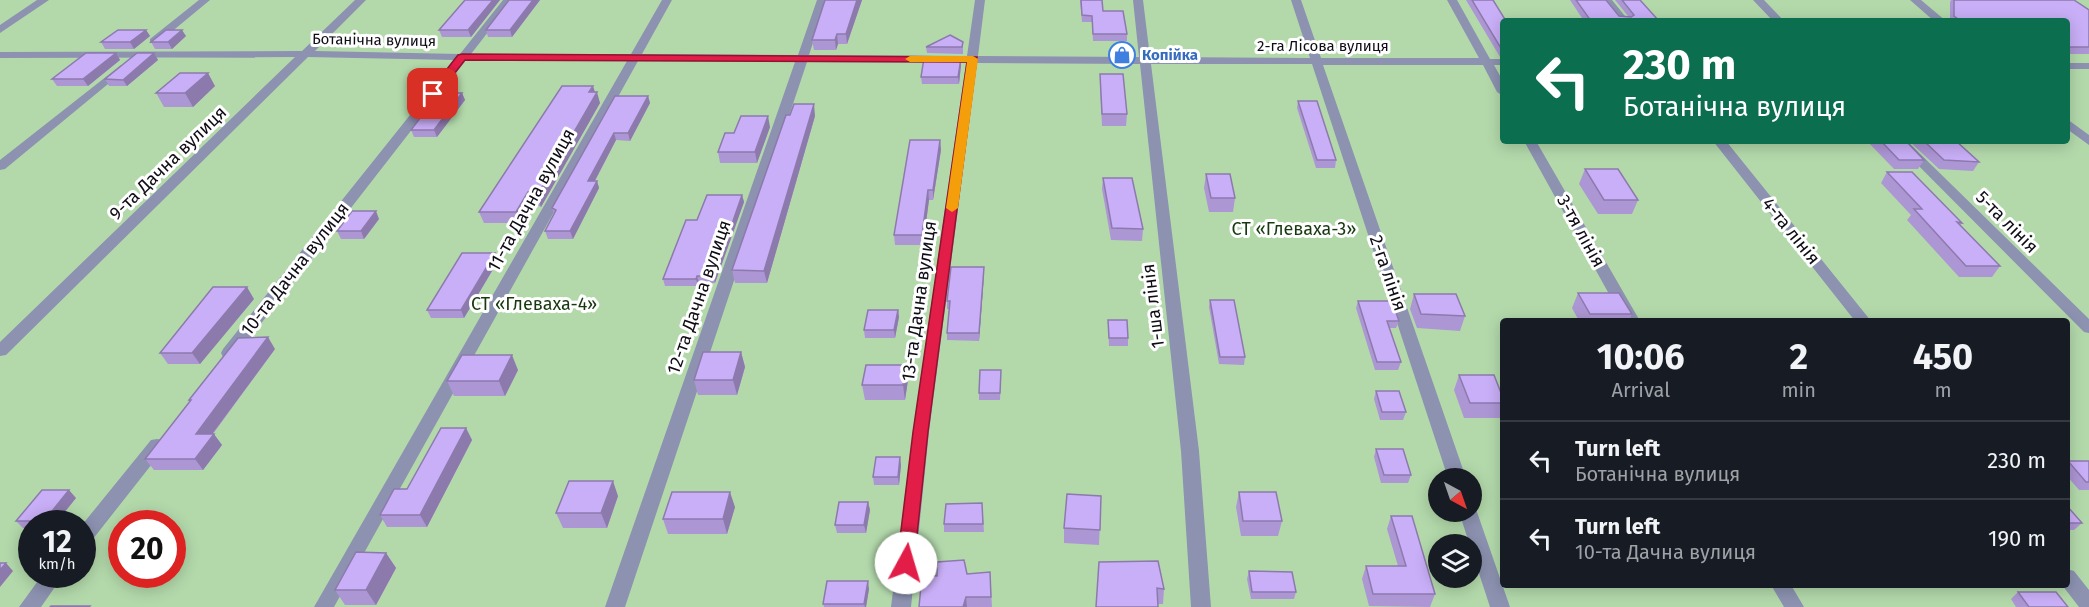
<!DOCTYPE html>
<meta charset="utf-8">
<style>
body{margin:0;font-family:"Fira Sans",sans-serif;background:#242831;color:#f1f3f6;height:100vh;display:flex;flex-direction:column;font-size:22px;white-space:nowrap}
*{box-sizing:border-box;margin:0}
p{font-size:20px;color:#9ea1a6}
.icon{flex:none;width:33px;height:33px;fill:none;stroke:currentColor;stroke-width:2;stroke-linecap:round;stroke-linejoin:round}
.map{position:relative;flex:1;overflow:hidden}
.sheet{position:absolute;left:1500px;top:318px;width:570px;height:270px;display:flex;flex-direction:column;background:#171b24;border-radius:6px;box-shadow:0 3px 15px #0003}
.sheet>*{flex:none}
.banner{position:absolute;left:1500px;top:18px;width:570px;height:126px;border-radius:6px;box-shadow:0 3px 15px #0003;background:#0b6e4f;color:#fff;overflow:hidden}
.needle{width:39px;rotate:140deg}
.buttons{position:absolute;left:1428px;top:468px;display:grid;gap:12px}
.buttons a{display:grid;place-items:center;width:54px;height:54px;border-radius:50%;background:#171b24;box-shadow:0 3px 15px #0003;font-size:30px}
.speed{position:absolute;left:18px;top:510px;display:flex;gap:12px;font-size:30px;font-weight:700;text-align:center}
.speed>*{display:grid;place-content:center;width:78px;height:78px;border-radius:50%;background:#171b24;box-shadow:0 3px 15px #0003;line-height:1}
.speed small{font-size:15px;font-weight:400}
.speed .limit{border:9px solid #d22;background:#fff;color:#111}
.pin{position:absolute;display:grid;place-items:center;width:51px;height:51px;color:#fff;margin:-26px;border-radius:12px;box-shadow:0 3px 9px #0006}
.me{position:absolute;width:66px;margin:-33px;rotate:6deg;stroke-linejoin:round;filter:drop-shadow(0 0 4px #0008)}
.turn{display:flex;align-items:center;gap:21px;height:126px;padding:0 24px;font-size:27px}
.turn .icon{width:78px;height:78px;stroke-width:2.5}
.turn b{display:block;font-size:42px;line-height:51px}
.eta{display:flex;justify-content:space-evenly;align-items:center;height:102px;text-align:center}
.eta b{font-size:36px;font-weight:700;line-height:42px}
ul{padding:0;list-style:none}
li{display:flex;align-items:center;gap:18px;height:78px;padding:0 24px;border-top:2px solid #363941}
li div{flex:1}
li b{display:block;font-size:22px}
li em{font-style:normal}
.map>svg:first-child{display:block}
.green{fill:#b3d9ab;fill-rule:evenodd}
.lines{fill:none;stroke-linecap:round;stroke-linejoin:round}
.minor{fill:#8c92b0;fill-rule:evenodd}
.wall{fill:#ad96d4}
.shaded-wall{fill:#8d7aad}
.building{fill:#c9aff7;stroke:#8d7aad;stroke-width:1.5}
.route{fill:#e11d48;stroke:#92132f;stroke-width:1.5}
.slow{fill:#f59e0b}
.labels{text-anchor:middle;stroke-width:6;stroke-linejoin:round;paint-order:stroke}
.far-street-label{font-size:15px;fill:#0f0c15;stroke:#fff}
.far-shop-label{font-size:15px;font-weight:bold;fill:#366cbe;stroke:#fff;text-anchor:start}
.street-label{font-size:18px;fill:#0f0c15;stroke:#fff}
.park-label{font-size:18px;fill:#17390f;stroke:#fff}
</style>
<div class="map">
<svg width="2089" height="607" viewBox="0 0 2089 607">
<rect width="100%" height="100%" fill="#f1ebfd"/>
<path class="green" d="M0,0H2089V607H0ZM1503,21H2067V141H1503ZM1503,321H2067V585H1503ZM1438,478H1472V512H1438ZM32,524H82V574H32ZM122,524H172V574H122ZM1438,544H1472V578H1438Z"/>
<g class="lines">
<path class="minor" d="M37,0H49L0,33V25Z
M199,0H210L158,43H150V39Z
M355,0H366L315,51L460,54L503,0H513L471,54H631L662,0H672L642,54L798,55L817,0H827L809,55L967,56L975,0H985L978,56L1139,57L1133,0H1143L1150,57L1310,58L1291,0H1301L1321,58H1479L1447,0H1457L1490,59H1503V65H1494L1503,81V96L1497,92L1483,65H1323L1466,478H1448L1312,64H1151L1199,451L1211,607H1191L1181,451L1140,64L977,63L929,432L911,607H891L913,432L966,63L807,62L625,607H605L795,62L638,61L334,607H314L627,61L466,60L235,357H223L221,353L223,349L454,60L308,57L6,355L0,356V342L295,57L0,58V52L302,51Z
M1602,0H1612L1629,21H1618Z
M1753,0H1764L1784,21H1773Z
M1910,0H1921L1946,21H1934Z
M2067,63H2089V69H2067Z
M121,65L127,68L125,70L5,169L0,170V160Z
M2067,119L2089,135V145L2067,129Z
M1524,141H1536L1640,321H1624Z
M1713,141H1726L1871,321H1855Z
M1894,141H1907L2089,319V333L2084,332Z
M157,439L163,440L166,445L163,450L89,544L82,546V525L151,440Z
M1472,506L1477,512L1510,607H1490L1459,512H1472Z
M2067,569L2074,571L2089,590V607H2079L2062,585H2067Z
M43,574H64L41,607H19Z
M1771,585H1791L1804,607H1784Z"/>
</g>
<path class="wall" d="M465,0H500L471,37H442L439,30Z
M509,0H540L512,37H488L486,30Z
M825,0H862L847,44H838L836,50H814L812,40Z
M1080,0H1102L1103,11L1127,34V41H1093L1092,22H1082Z
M1466,0H1493L1503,21V57H1500Z
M1570,0H1606L1619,16H1628L1615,0H1640L1659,21H1584Z
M1951,0H2074L2089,10V54H2067V21H1950V2Z
M146,30L150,36L134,49H105L101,42Z
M186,36L172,49H155L151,42Z
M963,42V54L927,53L926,47Z
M116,53L120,60L88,86H57L52,79Z
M154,53L158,60L127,86H109L105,79Z
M961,65L959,84H922L921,77Z
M1100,74L1127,114L1126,126H1102L1100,85Z
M215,86L193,107H164L156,93Z
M595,92L600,103L541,207L532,203L520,223H484L479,212Z
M462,93L465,100L437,137H414L411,130Z
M615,96H648L650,103L630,141L616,140L595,181H597L599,188L573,239H548L545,231L554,214L552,208Z
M1298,101L1336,160L1335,168H1316L1297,108Z
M815,116L767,283H735L732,270Z
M770,127L757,163H720L718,152L734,133Z
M940,140L941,150L933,200H929L923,245H895L894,235Z
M1867,141H1906L1924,160L1918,169H1894Z
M1909,141H1956L1979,162L1973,171L1939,169Z
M1585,169L1638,200L1632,214H1598L1579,184Z
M1887,172L1962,223L1960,226L2000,266L1992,277H1959L1907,220L1911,215L1881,183Z
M1206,174L1235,198L1233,212H1209L1204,188Z
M1103,178L1143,229L1142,241L1111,240L1102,189Z
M742,195L744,202L715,283H699L698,286H665L663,279L697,220Z
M379,219L364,239H341L337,231Z
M498,261L464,318H431L427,310Z
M984,274L979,341L947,340V333L949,309H947V301Z
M1578,293L1632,314L1629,321H1579L1572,308Z
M1414,294L1465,316L1460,331L1417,328L1410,309Z
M254,299L200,364H168L160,353Z
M1210,300L1245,357L1244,365L1219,364L1209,307Z
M1358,301L1399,321L1396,328H1389L1401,362L1398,370H1375L1356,308Z
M898,310L899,317L895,338H865L864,330Z
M1108,320L1128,338V346H1109Z
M275,349L213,434L222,445L203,470H154L145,459L190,402L189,400Z
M741,352L745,367L737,395H698L694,380Z
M906,365L908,380L905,400H865L862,385Z
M518,370L505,396H454L447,381Z
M1459,375L1503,398V409L1500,418H1464L1454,390Z
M1001,378L1000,400H979V393Z
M1376,391L1406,412L1403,420H1380L1374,399Z
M466,428L472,440L427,527H387L380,515L407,489Z
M1376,449L1411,475L1408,483H1381L1374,457Z
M2068,461H2089V490H2079L2067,476V462Z
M901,465L899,485H874L873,477Z
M1503,488V503L1500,495Z
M1239,492L1282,521L1278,536H1241L1236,507Z
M618,496L607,528H563L556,513Z
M1101,496L1099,545L1064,543V528Z
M76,498L55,524H32V528H23L16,521Z
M868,502L870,510L866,533H837L835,525Z
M982,503L984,532H944V524Z
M2067,506L2082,523L2074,530H2067Z
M735,507L727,534H668L663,519Z
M1391,516L1435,594L1430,607L1369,606L1362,579L1366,566H1398L1387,529Z
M386,553L396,568L376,605H345L335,590Z
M1099,562L1164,589L1163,604H1158Z
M1249,571L1296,592L1294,599H1251L1247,579Z
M990,572L992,607H919L937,576Z
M869,589L866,607H824L823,604Z
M2018,592L2068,607H2016L2011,599Z"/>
<path class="shaded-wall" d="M493,0H500L471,37L468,30Z
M533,0H540L512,37L510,30Z
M857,0H862L847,44L846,34Z
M146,30L150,36L134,49L130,42Z
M182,30L186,36L172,49L168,42Z
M837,34L838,44L836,50L835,40Z
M116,53L120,60L88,86L83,79Z
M154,53L158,60L127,86L123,80Z
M961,58V65L959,84L958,77Z
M208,73L215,86L193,107L185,93Z
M593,86L596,95L597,92L600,103L541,207L537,196Z
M462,93L465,100L437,137L434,130Z
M648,96L650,103L630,141L628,133Z
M814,104L815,116L767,283L764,271Z
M768,116L770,127L757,163L755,152Z
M614,133L616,140L591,188L588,181Z
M940,140L941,150L933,200V190Z
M597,181L599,188L573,239L570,231Z
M928,190L929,200L923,245L922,235Z
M528,192L532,203L520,223L516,212Z
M742,195L744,202L715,283L714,276Z
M376,211L379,219L364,239L361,231Z
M495,253L498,261L464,318L461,310Z
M984,267V274L979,341V333Z
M697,276L699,283L698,286L696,279Z
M247,287L254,299L200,364L192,353Z
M898,310L899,317L895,338L894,330Z
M268,337L275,349L204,445L196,434Z
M741,352L745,367L737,395L733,380Z
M512,355L518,370L505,396L499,381Z
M906,365L908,380L905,400L903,385Z
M466,428L472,440L427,527L420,515Z
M214,434L222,445L203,470L195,459Z
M900,457L901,465L899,485L898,477Z
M613,481L618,496L607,528L601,513Z
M69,490L76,498L55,524H46L44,521Z
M730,492L735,507L727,534L723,519Z
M868,502L870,510L866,533L864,525Z
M386,553L396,568L376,605L366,590Z
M6,563L13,571L0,587V570Z
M868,581L869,589L866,607H865L864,604Z
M966,597L967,607H963Z"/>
<path class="building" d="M465,0H493L468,30H439Z
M509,0H533L510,30H486Z
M825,0H857L846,34H837L835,40H812Z
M1081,0H1102L1103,11H1123L1127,34H1093L1092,16L1082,15Z
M1472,0H1493L1506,21H1503V50H1502Z
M1576,0H1606L1619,16L1631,17L1634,15L1622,0H1640L1659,21H1591Z
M1954,0H2074L2089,10V47H2067V21H1961L1954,16Z
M118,30H146L130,42H101Z
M166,30H182L168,42H151Z
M950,35L963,42L962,47H926Z
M86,53H116L83,79H52Z
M137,53H154L123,80L105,79Z
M924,58H961L958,77H921Z
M180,73H208L185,93H156Z
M1100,74H1123L1127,114H1102Z
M562,86H593L589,92H597L537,196L528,192L516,212H479Z
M439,93H462L434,130H411Z
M615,96H648L628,133H614L588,181H597L570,231H545L556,210L552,208Z
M1298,101H1317L1336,160H1317Z
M794,104H814L764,271L732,270L786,115H790Z
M741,116H768L755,152H718L725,133H734Z
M910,140H940L933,190H928L922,235H894Z
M1881,141H1906L1924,160H1899Z
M1924,141H1956L1979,162L1944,160Z
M1585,169H1618L1638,200H1604Z
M1887,172H1912L1962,223L1957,222L2000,266H1966L1914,209H1922Z
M1206,174H1230L1235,198H1211Z
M1103,178H1132L1143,229L1112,228Z
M707,195H742L714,276H697L696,279H663L686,220H697Z
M352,211H376L361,231H337Z
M462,253H495L461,310H427Z
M951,267H984L979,333H947L950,301H947Z
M213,287H247L192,353H160Z
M1578,293H1619L1632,314H1590Z
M1414,294H1456L1465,316L1421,314Z
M1210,300H1234L1245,357H1220Z
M1358,301H1392L1399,321H1387L1401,362H1377Z
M868,310H898L894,330H864Z
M1108,320H1127L1128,338H1109Z
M268,337L196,434H214L195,459H145L191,400H189L238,338Z
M703,352H741L733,380H694Z
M462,355H512L499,381H447Z
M866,365H906L903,385H862Z
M980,370H1001L1000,393H979Z
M1459,375H1494L1503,398V403H1470Z
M1376,391H1399L1406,412H1382Z
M441,428H466L420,515H380L394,489H407Z
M1376,449H1403L1411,475H1384Z
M876,457H900L898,477H873Z
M2068,461H2089V482H2086Z
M569,481H613L601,513H556Z
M42,490H69L44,521H16Z
M672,492H730L723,519H663Z
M1239,492H1276L1282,521H1243Z
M1067,494L1101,496L1100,530L1064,528Z
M839,502H868L864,525H835Z
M982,503L983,524H944L946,504Z
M2067,506L2082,523H2067Z
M1391,516H1412L1435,594H1373L1366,566H1406Z
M356,552L386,553L366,590H335Z
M964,560L967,574L990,572L991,597H966L963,607H919L922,575L937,576V562Z
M1158,561L1164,589L1157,588L1158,607H1096L1099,562Z
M0,563H6L0,570Z
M1249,571L1292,572L1296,592H1252Z
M827,581H868L864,604H823Z
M2018,592H2056L2068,607H2029Z
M51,606H90L89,607H50Z"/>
<path class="route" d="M462,54L977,57L928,432L914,563L912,568L906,570L900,568L897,563L913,432L967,62L465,60L436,97H429V92L458,55Z"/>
<path class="slow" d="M973,56L978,59L958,208L952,212L946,208L967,62H910L905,59L910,56Z"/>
<defs>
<symbol id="shop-ring" viewBox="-11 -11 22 22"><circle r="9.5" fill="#fff" stroke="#3f7fe0" stroke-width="1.5"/><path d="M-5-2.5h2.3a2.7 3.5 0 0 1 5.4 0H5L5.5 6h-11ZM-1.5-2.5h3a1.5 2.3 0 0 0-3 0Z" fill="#3f7fe0"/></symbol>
</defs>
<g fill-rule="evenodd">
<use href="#shop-ring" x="1107" y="40" width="30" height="30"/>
</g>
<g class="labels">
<g class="far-street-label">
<text transform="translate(374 40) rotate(1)" y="5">Ботанічна вулиця</text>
<text x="1323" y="51">2-га Лісова вулиця</text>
</g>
<g class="far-shop-label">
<text x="1142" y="60">Копійка</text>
</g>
<g class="street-label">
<text transform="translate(168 163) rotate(-44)" y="6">9-та Дачна вулиця</text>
<text transform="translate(531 200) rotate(-61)" y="6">11-та Дачна вулиця</text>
<text transform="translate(2007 222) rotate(45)" y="6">5-та лінія</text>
<text transform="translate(1581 231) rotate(61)" y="6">3-тя лінія</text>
<text transform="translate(1791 231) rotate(51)" y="6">4-та лінія</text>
<text transform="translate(295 269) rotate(-52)" y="6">10-та Дачна вулиця</text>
<text transform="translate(1388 273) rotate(71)" y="6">2-га лінія</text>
<text transform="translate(699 297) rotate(-71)" y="6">12-та Дачна вулиця</text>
<text transform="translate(919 301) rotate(-82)" y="6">13-та Дачна вулиця</text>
<text transform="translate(1153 306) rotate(-97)" y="6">1-ша лінія</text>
</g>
<g class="park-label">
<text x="1294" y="235">СТ «Глеваха-3»</text>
<text x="534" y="310">СТ «Глеваха-4»</text>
</g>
</g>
</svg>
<div class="buttons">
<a><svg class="needle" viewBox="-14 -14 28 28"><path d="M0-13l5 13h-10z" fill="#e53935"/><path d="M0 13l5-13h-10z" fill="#9ea1a6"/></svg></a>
<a><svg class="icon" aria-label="layers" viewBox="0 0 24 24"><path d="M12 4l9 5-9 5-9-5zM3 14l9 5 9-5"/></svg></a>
</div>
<div class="speed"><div>12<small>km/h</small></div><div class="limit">20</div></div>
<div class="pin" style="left:433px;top:94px;background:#d93025"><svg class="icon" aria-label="arrive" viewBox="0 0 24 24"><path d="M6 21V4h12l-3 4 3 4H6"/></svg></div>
<svg class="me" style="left:906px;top:563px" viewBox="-20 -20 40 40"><circle r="19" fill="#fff"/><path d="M0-13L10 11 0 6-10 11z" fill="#e11d48"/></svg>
<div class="banner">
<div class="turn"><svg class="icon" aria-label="left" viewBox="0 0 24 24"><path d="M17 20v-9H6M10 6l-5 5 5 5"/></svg><div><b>230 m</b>Ботанічна вулиця</div></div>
</div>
<section class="sheet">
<div class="eta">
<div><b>10:06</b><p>Arrival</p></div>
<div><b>2</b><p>min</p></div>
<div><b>450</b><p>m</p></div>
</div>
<ul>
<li><svg class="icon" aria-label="left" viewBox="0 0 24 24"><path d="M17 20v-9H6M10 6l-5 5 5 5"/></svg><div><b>Turn left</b><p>Ботанічна вулиця</p></div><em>230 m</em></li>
<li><svg class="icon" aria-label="left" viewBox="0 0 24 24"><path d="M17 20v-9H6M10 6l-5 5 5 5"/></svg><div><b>Turn left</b><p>10-та Дачна вулиця</p></div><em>190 m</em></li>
</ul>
</section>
</div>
